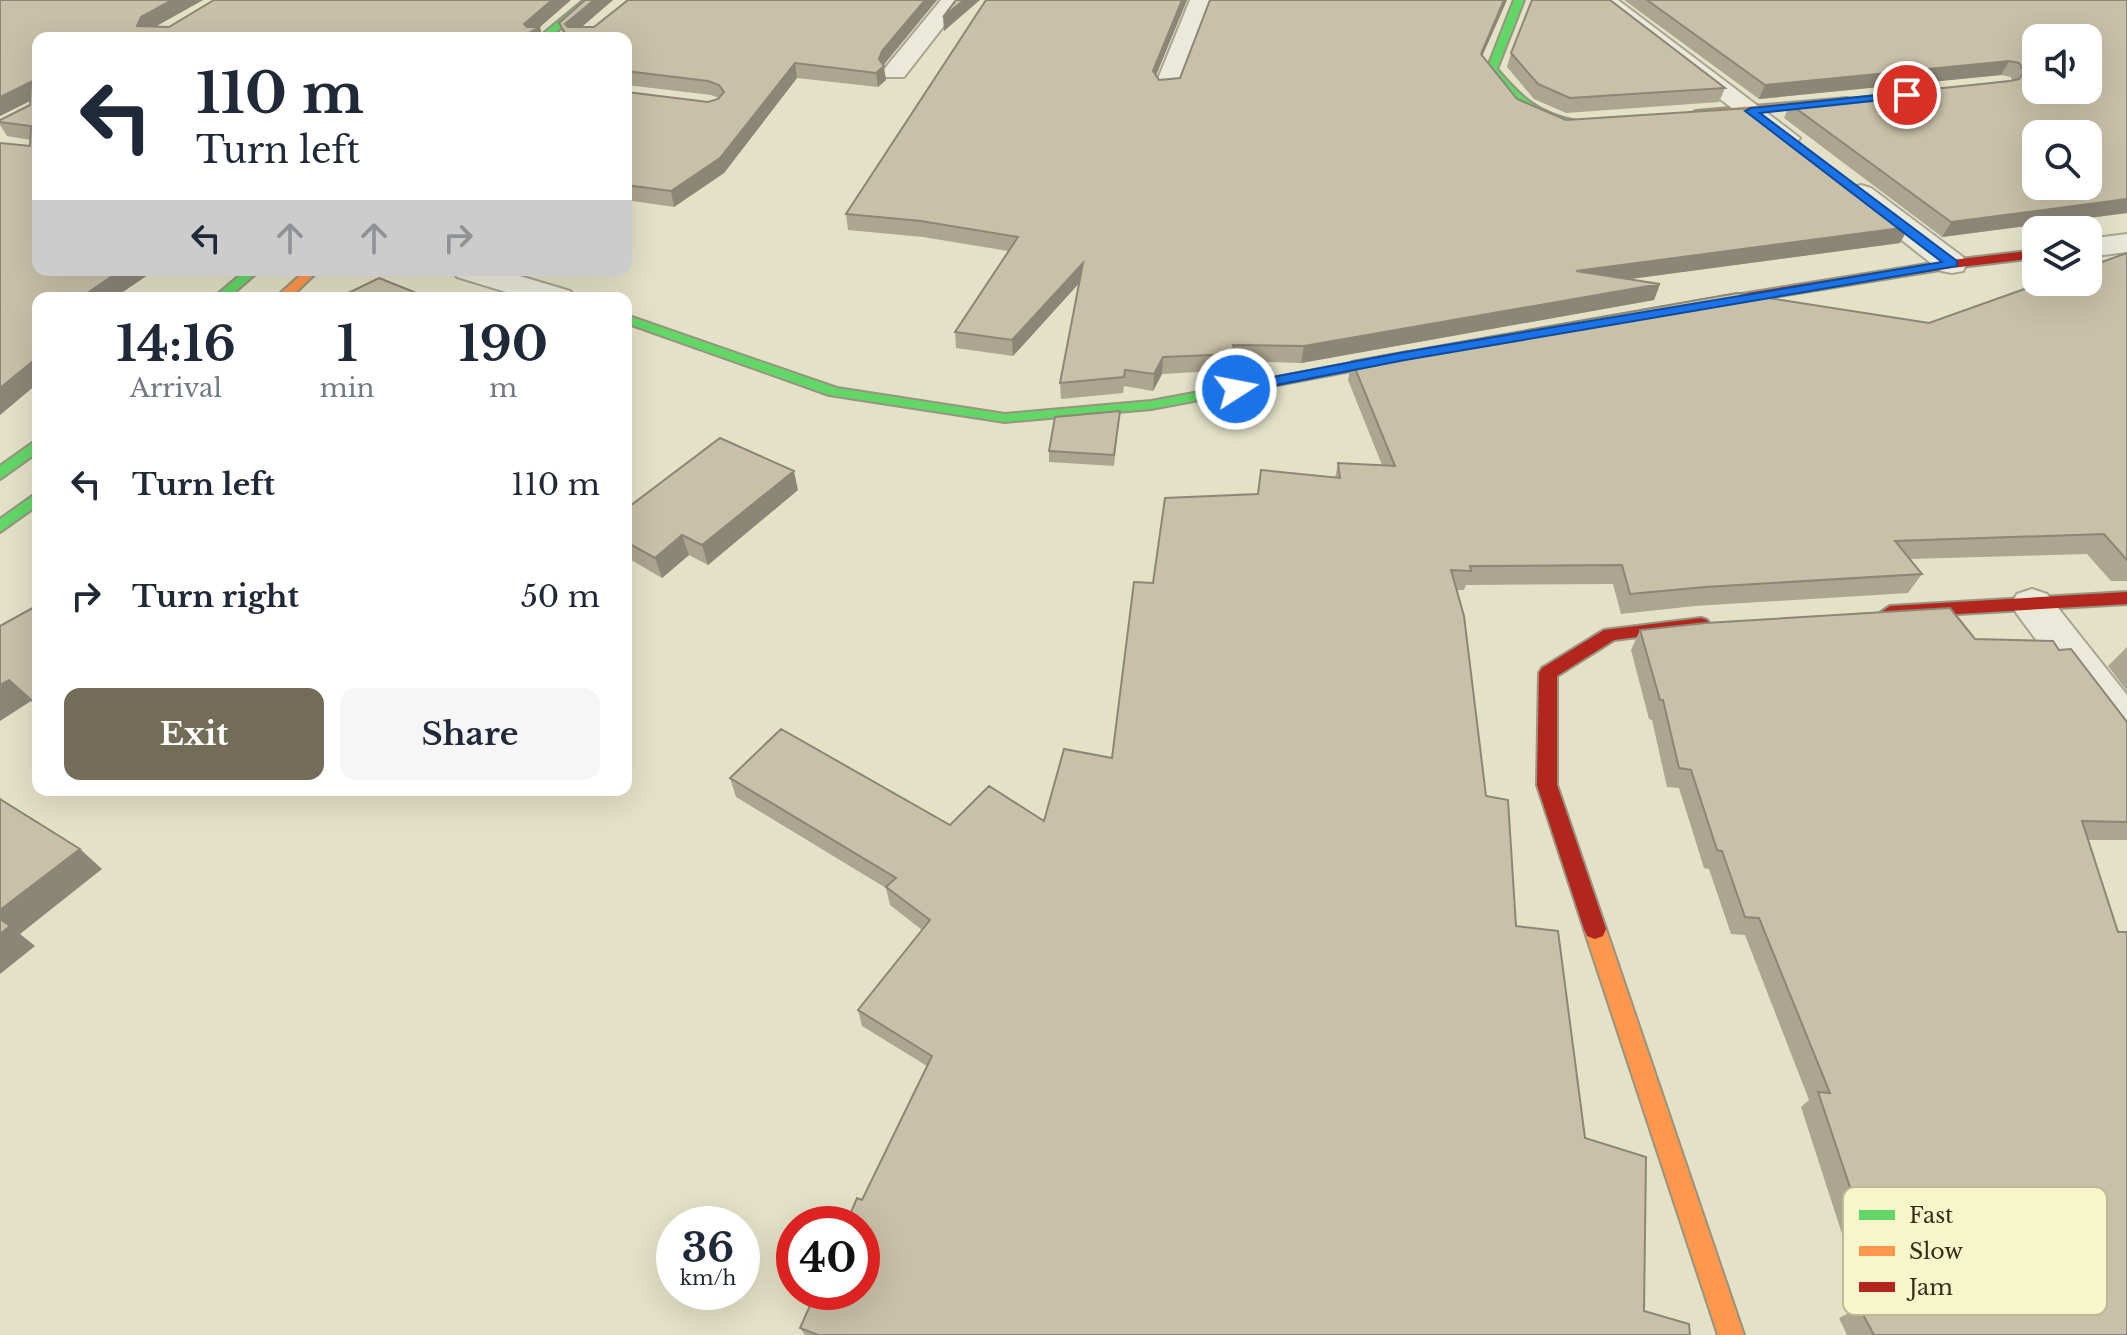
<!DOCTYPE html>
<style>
body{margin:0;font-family:"Libre Baskerville",serif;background:#f6f6f7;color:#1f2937;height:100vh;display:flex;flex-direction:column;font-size:30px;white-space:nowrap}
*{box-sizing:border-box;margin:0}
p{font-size:26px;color:#747a83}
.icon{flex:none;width:44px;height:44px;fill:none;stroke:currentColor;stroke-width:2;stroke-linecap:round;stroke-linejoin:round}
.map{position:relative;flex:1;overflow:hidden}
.drawer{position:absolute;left:32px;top:292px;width:600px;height:504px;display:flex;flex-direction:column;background:#fff;border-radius:16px;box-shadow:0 8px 32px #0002}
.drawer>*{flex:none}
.top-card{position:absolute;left:32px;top:32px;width:600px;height:244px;border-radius:16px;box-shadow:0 8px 32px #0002;background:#fff;color:#1f2937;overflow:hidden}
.buttons{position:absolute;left:2022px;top:24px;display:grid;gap:16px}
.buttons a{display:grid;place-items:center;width:80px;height:80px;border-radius:16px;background:#fff;box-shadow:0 8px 32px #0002;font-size:40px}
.speed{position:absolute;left:656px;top:1206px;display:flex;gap:16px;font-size:40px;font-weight:700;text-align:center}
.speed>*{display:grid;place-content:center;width:104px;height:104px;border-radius:50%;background:#fff;box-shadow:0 8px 32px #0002;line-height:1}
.speed small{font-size:20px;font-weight:400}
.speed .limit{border:12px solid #d22;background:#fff;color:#111}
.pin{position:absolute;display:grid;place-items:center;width:68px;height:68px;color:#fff;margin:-34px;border:4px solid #fff;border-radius:50%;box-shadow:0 2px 8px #0007}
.me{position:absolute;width:88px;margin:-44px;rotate:79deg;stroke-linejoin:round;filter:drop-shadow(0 0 6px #0008)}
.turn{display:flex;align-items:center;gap:28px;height:168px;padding:0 32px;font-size:36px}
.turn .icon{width:104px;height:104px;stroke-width:2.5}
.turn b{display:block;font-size:56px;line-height:68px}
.lanes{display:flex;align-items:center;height:76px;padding:0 32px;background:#0003;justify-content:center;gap:40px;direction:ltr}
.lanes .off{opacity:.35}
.eta{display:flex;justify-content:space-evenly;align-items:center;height:136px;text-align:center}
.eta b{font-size:48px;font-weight:700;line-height:56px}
.primary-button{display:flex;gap:16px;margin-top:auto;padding:16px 32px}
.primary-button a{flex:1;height:92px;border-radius:16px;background:#736d57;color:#fff;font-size:32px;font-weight:700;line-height:92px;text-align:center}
.primary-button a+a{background:#f6f6f7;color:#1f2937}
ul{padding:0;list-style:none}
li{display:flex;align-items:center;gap:24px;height:112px;padding:0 32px}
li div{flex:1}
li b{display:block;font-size:30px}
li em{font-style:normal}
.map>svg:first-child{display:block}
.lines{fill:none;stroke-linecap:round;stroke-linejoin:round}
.street-casing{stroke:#a8a591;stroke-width:4}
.fast-casing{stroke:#979481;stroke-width:4}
.slow-casing{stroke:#979481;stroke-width:4}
.jam-casing{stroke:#979481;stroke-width:4}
.street{fill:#ebeada;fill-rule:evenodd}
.fast{fill:#63d668;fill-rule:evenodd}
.slow{fill:#ff974d;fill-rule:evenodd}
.jam{fill:#b3261e;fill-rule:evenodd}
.wall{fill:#aca590}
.shaded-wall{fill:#8c8676}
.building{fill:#c8c0a8;stroke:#8c8676;stroke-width:2;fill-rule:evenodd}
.route{fill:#1a73e8;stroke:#114b97;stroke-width:2}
.key{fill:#f7f5ca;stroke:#bdb995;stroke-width:2}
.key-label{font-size:22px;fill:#362e1a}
</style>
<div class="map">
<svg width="2127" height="1335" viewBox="0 0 2127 1335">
<rect width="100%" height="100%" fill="#e3e2c7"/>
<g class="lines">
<defs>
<path id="street" d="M941,0H964L904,77H886L883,72L886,67Z
M1190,0H1212L1179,86L1176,91H1158L1155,86Z
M1593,0H1618L1800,138L1796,144H1778Z
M1861,185L1871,188L1963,257L1967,264L1963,271L1952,273L1941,271L1851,200L1847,194L1851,188Z
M2127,234V252L2088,257V239Z
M453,270H500L570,291L575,298H526L457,277Z
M2032,589L2047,594L2127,695V746L2111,741L2017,614L2011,604L2017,594Z"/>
<path id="fast" d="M584,0H595L549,38H538Z
M1514,0H1524L1497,69C1522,98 1537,113 1576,121V125C1537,129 1509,97 1487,69Z
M246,270H260L228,298H213Z
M626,315L837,388L1005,414L1151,401L1215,389L1222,393L1215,397L1151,409L1005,422L829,395L626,323Z
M38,439V452L0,479V466Z
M38,492V505L0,532V519Z"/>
<path id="slow" d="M1847,98L1851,99V103L1696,117L1691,114L1696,111Z
M306,270H319L290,298H275Z
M1408,352L1413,353V359L1215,397L1208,393L1215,389Z
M1595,919L1603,922L1606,929L1744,1335H1718L1584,929L1587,922Z"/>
<path id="jam" d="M2036,250V258L1952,268L1692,310L1685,306L1692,302L1952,260Z
M2127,592V604L1890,618L1881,612L1890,606Z
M1701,618L1707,620L1710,624L1707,628L1614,640L1557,676V785L1606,929L1603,936L1595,939L1587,936L1584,929L1537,785L1539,673L1542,668L1604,630Z"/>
</defs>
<use href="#street" class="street-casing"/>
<use href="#fast" class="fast-casing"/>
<use href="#slow" class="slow-casing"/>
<use href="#jam" class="jam-casing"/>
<use href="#street" class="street"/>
<use href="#fast" class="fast"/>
<use href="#slow" class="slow"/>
<use href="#jam" class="jam"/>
</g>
<path class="wall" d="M0,0H203L155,27H169L571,0L38,38V270H155L114,298H38V383L0,415V143L30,146L31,140L7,136L0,125V120L30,105V101L0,116Z
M585,0H613L581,27L937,0L884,65L886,80L878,87L797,78L724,173L674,207L626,200V92L708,102L719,98L711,95L626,85V38H564L559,23Z
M987,0H1187L1156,75L1159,80L1180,78L1210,0H1507L1482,56L1517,99L1566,120L1900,243L1629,279L1660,284L1654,300L1301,363L1235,361L1234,370L1162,374L1153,391L1124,386L1123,393L1061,399L1060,383L1079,283L1013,356L956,348L955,332L1008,251L923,237L848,230L846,214Z
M1624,0H2127V213L1942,237L1784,118L1790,104L2012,80L2011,77L2001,75L1759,99Z
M1511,53L1725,88L1719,102L1566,113L1534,99L1507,67Z
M2127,253V581H2111L2087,554L1910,559L1922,574L1908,593L1695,606L1621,614L1613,584L1466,585L1464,590H1456L1486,796L1516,926L1585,1138L1644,1311L1690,1335H805L800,1328L927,1066L862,1026L858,1010L922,930L890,905L886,888L736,797L730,778L950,825L1044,821L1112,758L1153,583L1257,494L1261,470L1335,478L1338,463L1382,465L1348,380L1352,361L1929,323Z
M1120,411L1114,466L1049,462V451Z
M798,490L708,565L689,555L662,578L626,557V509Z
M1640,630L1975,639L2059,650L2127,722V840H2088L2127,1335H1847L1839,1318L1865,1305L1801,1107L1809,1100L1745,935L1731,934L1709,869L1704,868L1679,788L1667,787L1652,720L1649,719L1631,650Z
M2127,647V691L2108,666Z"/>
<path class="shaded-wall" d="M172,0H203L149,30L137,26L141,17Z
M552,0H571L540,27L543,38H520L524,24Z
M594,0H613L569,38L565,24Z
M925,0H937L883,65L886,80L878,87L876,73L882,51Z
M964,0H980L944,31L943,17Z
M1182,0H1187L1152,85L1153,71Z
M1504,0H1507L1477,68L1481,54Z
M2009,61L2001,75L1759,99L1765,85Z
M795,63L797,78L724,173L674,207L671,191Z
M31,82L38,97L0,116V97Z
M2127,199V213L1942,237L1951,222Z
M1909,227L1900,243L1571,287L1576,271Z
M1083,263V279L1013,356L1012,340Z
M121,270H155L114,298H80Z
M1660,284L1654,300L1301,363L1304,346Z
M38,357V383L0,415V388Z
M1163,357L1162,374L1153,391L1154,374Z
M794,471L798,490L708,565L702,545Z
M682,535L689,555L662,578L655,558Z
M9,680L31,701L0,721V685Z
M80,849L102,869L20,934L35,946L0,974V910Z"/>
<path class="building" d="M0,0H172L141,17L137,26L169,27L214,0H552L524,24L527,27H540L520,38H38V270H121L80,298H38V357L0,388V143L30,146L31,126L0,122V120L30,105L31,82L0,97Z
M585,0H594L565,24L568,27H594L628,0H925L882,51L879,59L884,66L876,73L795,63L720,158L671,191L626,185V92L708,102L718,99L724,92L719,85L708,81L626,71V38H568L559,23Z
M956,0H964L943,17Z
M986,0H1182L1153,71L1159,80L1180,78L1210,0H1504L1481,54L1517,99L1566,120L1751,108L1909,227L1576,271L1660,284L1304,346L1233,345L1236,354L1163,357L1154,374L1125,370L1124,377L1060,383L1083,263L1012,340L955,332L1018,237L921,221L846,214Z
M1532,0H1610L1725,88L1570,98L1538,84L1511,53Z
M1647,0H2127V199L1951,222L1790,104L2010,81L2019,79L2024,72L2019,63L2009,61L1765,85ZM2036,38H2088V90H2036ZM2036,134H2088V186H2036Z
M2127,253V560L2104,534L1895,541L1922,574L1705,587L1630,594L1622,565L1470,566L1471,571L1451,570L1464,616L1486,796L1508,800L1516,926L1558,931L1585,1138L1646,1157L1644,1311L1689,1324L1690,1335H818L800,1328L816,1292H862V1224H846L857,1198L862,1200L932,1056L858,1010L930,920L886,887L896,878L730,778L781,729L950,825L989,786L1044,821L1064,749L1112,758L1134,582L1153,583L1165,498L1258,494L1261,470L1340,478L1338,463L1395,466L1352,361L1737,293L1929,323L2044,282H2088V267Z
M379,278L429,298H338Z
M1120,411L1114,455L1049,451L1055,417Z
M720,438L794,471L702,545L682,535L655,558L626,542V509Z
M38,605V706L9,680L0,685V626Z
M1950,608L1975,639L2053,641L2059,650L2071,649L2127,722V822L2082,821L2118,932H2127V1335H1874L1859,1307L1887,1297L1818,1092L1830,1093L1759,918L1745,917L1722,851L1717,850L1691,770L1679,768L1663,700H1660L1640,630L1706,623Z
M0,799L80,849L0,910Z
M0,919L10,926L0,934Z"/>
<path class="route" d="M1907,92L1912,95L1910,97L1760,113L1957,261V266L1405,360L1236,393L1229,389L1236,384L1405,352L1942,262L1745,111L1751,108Z"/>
<rect x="1843" y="1187" width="264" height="128" rx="12" class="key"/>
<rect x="1859" y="1210" width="36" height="10" fill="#63d668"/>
<rect x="1859" y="1246" width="36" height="10" fill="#ff974d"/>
<rect x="1859" y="1282" width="36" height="10" fill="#b3261e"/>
<g class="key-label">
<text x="1909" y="1223">Fast</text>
<text x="1909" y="1259">Slow</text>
<text x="1909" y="1295">Jam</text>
</g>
</svg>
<div class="buttons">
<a><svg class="icon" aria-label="sound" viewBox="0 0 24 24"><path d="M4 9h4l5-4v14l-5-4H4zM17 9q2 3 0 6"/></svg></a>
<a><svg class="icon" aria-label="search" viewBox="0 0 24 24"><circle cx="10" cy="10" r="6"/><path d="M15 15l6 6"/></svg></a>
<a><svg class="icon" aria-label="layers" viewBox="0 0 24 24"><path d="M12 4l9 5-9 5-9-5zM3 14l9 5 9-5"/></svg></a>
</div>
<div class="speed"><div>36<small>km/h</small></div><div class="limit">40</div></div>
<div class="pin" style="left:1907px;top:95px;background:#d93025"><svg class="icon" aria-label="arrive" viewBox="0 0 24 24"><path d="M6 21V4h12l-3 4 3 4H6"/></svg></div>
<svg class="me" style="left:1236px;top:389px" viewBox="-20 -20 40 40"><circle r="17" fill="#1a73e8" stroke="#fff" stroke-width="3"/><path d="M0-11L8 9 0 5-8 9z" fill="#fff"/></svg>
<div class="top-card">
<div class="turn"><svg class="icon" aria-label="left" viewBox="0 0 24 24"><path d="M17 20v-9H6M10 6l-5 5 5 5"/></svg><div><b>110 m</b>Turn left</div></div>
<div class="lanes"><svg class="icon" aria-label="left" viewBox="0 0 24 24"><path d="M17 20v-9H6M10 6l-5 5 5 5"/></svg><svg class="icon off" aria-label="ahead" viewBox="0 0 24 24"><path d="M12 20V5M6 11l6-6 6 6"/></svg><svg class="icon off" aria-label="ahead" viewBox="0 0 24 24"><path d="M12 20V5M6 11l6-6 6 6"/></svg><svg class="icon off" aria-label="right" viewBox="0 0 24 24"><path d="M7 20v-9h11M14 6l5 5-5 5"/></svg></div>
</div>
<section class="drawer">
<div class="eta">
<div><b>14:16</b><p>Arrival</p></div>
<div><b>1</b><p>min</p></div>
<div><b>190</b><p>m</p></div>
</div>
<ul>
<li><svg class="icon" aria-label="left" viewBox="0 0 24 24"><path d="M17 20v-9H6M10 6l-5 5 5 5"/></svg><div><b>Turn left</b></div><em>110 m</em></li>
<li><svg class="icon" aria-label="right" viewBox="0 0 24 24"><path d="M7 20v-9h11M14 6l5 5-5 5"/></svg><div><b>Turn right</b></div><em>50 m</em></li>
</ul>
<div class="primary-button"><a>Exit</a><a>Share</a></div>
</section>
</div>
